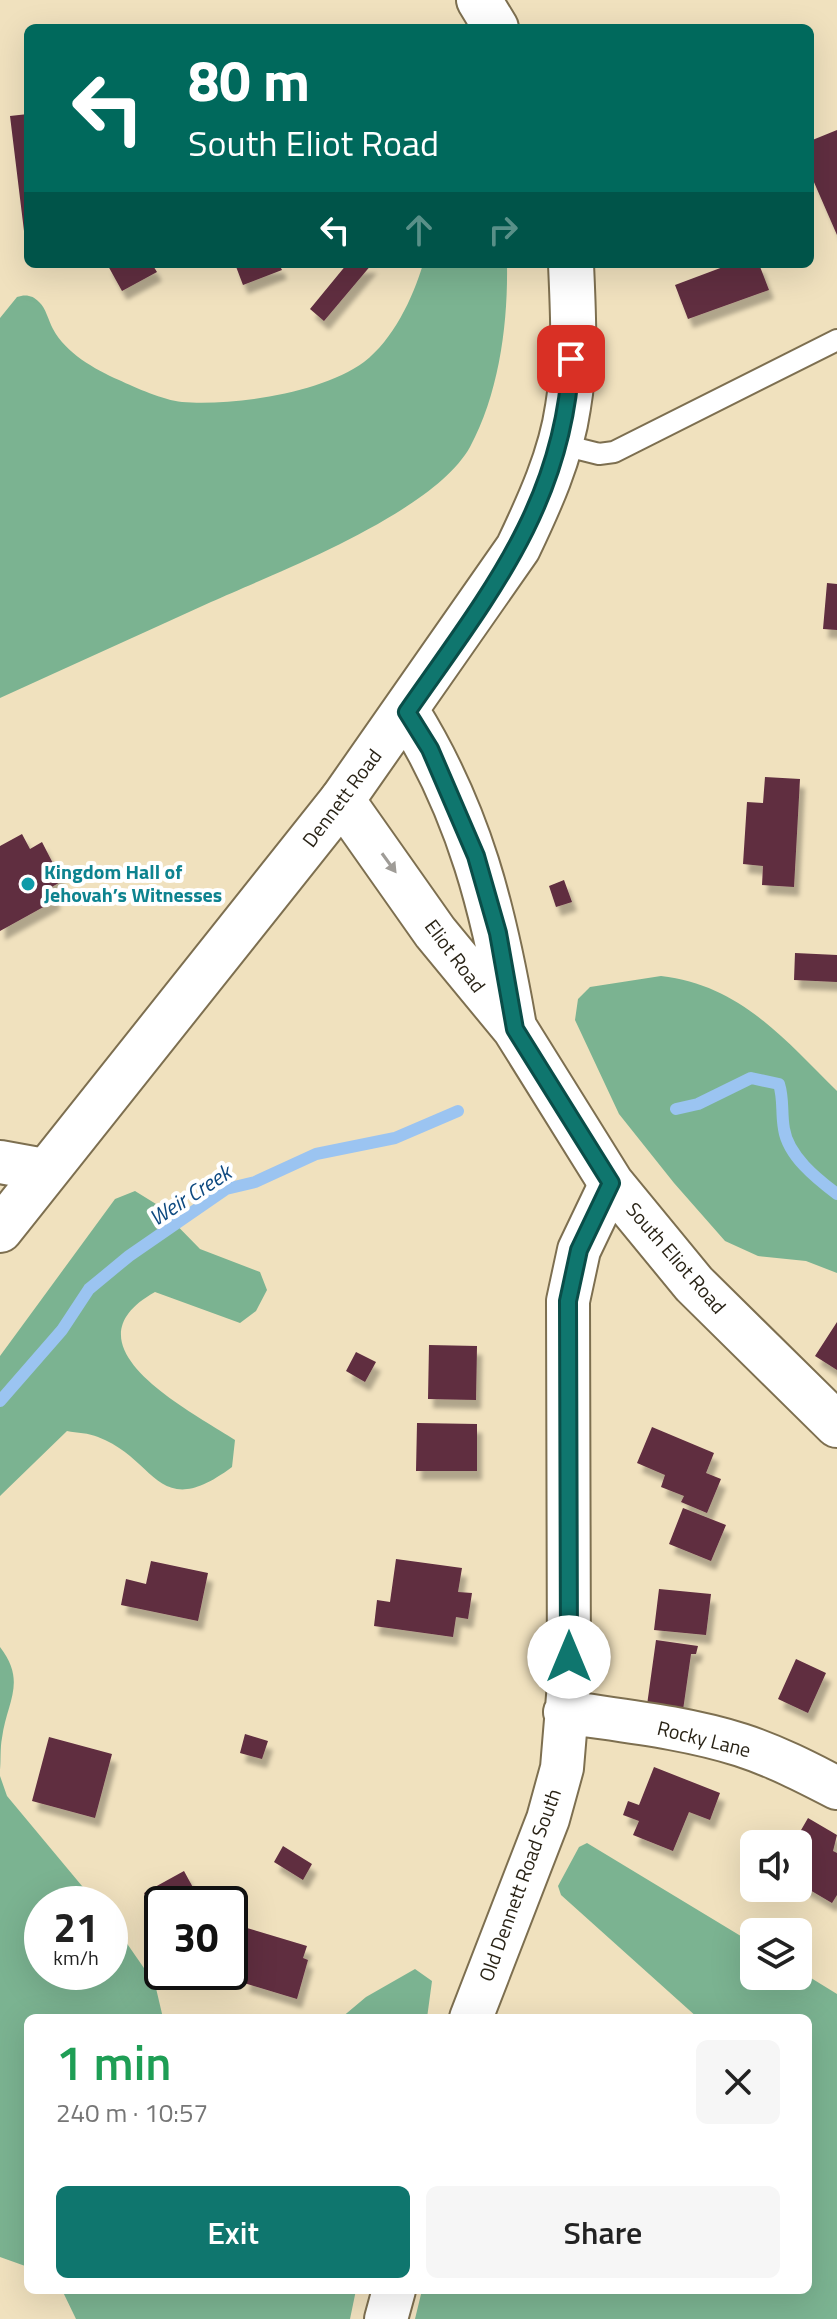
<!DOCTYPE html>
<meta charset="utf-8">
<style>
body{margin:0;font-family:"Titillium Web",sans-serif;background:#f6f6f6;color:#222;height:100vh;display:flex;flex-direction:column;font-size:30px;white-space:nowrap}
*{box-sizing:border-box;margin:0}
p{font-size:26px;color:#767676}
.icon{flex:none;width:44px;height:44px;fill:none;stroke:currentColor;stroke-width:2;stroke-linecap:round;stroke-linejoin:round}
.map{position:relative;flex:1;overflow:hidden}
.panel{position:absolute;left:24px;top:2014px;width:788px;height:280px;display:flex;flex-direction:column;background:#fff;border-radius:12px;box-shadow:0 8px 32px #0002}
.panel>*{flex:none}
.top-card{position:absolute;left:24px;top:24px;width:790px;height:244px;border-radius:12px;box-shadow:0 8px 32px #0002;background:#00695c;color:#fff;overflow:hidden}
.tools{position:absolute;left:740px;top:1830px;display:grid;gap:16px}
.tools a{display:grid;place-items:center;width:72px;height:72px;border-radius:12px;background:#fff;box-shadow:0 8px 32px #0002;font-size:40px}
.speed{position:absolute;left:24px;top:1886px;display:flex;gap:16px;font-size:40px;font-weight:700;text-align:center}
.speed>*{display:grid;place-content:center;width:104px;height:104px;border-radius:50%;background:#fff;box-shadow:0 8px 32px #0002;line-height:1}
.speed small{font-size:20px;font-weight:400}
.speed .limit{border:4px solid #111;border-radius:12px;background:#fff;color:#111}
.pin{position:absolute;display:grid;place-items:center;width:68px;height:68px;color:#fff;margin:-34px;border-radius:16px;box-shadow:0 4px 12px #0006}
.me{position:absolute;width:88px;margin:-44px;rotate:0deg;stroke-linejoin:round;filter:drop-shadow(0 0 6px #0008)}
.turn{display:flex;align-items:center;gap:28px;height:168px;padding:0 32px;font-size:36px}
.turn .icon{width:104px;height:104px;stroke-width:2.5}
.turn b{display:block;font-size:56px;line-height:68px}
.lanes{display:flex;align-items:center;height:76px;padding:0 32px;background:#0003;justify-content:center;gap:40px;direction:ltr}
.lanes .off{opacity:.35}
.round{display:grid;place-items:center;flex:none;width:84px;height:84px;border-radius:12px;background:#f6f6f6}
.summary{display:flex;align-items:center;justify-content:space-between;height:136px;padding:0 32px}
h1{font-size:48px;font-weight:600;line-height:60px;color:#1e9e55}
.cta{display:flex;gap:16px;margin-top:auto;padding:16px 32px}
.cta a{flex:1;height:92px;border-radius:12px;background:#0f766e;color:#fff;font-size:32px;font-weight:600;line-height:92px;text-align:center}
.cta a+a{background:#f6f6f6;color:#222}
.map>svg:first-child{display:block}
.forest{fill:#7bb391}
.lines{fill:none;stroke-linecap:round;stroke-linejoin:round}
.stream{stroke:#9bc4f1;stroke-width:12}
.building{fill:#602d40;filter:url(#shadow)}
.service-casing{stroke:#7d6f50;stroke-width:24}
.minor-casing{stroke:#7d6f50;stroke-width:46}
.tertiary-casing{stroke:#7d6f50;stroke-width:48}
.secondary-casing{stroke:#7d6f50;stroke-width:48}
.service{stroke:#fff;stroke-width:20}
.minor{stroke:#fff;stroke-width:42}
.tertiary{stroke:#fff;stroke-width:44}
.secondary{stroke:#fff;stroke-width:44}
.oneway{fill:#9f9c97}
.route-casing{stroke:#0a4d48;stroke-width:20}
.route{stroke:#0f766e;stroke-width:14}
.culture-dot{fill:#0f9aa8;stroke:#fff;stroke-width:3}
.labels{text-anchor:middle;stroke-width:8;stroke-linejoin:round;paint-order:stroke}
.street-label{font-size:20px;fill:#2a2417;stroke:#fff}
.culture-label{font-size:20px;font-weight:bold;fill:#0d838f;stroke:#fff;text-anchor:start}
.water-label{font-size:22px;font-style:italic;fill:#0e4a80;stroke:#fff}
</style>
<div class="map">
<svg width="837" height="2319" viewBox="0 0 837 2319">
<defs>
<filter id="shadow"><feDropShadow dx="5" dy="9" stdDeviation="2" flood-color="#0004"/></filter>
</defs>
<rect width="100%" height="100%" fill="#f0e1be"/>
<path class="forest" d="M423,264H507C508,325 499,393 470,447C433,513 280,571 211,602C141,634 70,666 0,698V318L17,297C25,294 33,295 39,302C46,308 48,320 53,329C66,353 94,369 119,380C136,388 163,400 182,402C234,406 322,393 364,362C393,340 413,298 423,264Z
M661,976C740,985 783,1038 837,1091V1273L806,1261L758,1256L725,1241L674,1183L619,1114L575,1020L578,999L590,987Z
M135,1191L156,1204L200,1249L260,1272L267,1290L256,1311L240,1323L155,1292C60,1345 189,1410 235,1440L232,1467C157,1523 157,1459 98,1437C89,1433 77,1433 67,1431L0,1496V1356L115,1199Z
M0,1647C27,1682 7,1701 2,1738C0,1748 1,1760 0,1770Z
M0,1776L7,1796L97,1904H42V1972H110V1919L155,1984L163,2018H28V2267L0,2257Z
M587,1843L754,1944V1976H798V1970L837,1994V2319H415L422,2290H808V2018H698L561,1895L558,1886L579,1847Z
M415,1969L432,1981L427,2018H341L366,1997Z
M62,2290H356L350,2319H76Z"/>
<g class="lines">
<path class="stream" d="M676,1109L698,1104L751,1078L779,1084C784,1100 781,1113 784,1129C788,1156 817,1179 837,1194
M0,1401L62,1330L89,1289L129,1256L226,1189L255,1182L316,1154L395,1138L458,1111"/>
</g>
<path class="building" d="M28,114V231H24L10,116Z
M837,130V235L810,173V141Z
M107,264H152L157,272L122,291Z
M235,264H279L282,270L243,285Z
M347,264H372L324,321L310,309Z
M731,264H759L769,290L688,319L675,285Z
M827,583L837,584V630L823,629Z
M765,777L800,779L794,887L762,885L763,866L743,864L747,802L763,803Z
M22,834L30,849L42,842L62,881L50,888L56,900L0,931V846Z
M564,880L572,902L556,907L549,886Z
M795,953L837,955V982L794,980Z
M837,1322V1370L815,1356Z
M429,1345L477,1346L476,1400L428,1399Z
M356,1352L376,1362L365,1382L346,1371Z
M417,1423L477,1424V1471H416Z
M652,1427L714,1453L706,1473L721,1479L707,1513L681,1502L684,1496L661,1487L665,1475L637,1463Z
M683,1508L726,1525L711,1561L669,1544Z
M396,1559L462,1568L458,1592L472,1593L468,1619L456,1617L453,1637L374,1626L377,1600L390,1602Z
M151,1561L208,1573L198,1621L121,1605L126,1579L146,1584Z
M659,1589L711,1594L706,1635L654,1630Z
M656,1640L698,1646L696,1654H691L683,1710L647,1705Z
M796,1659L826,1673L808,1713L778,1699Z
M245,1734L268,1741L262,1759L240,1753Z
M49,1737L112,1754L95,1818L32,1801Z
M654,1767L720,1793L710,1820L689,1812L673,1851L633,1835L639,1821L623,1815L628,1801L639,1805Z
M808,1818L837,1835L833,1851L837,1853V1895L832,1903L798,1883V1844H793Z
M283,1846L312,1864L303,1880L274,1862Z
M184,1871L202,1904H162V1928L144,1893Z
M230,1923L307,1946L303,1958L308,1960L297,1999L244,1983L248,1967L230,1961Z"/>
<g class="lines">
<defs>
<path id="service" d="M559,444L599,454L614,452L837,340"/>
<path id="minor" d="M0,1162L44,1170
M565,1712C624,1721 684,1727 741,1745C775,1756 806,1772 837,1788
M471,2018L548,1819L562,1768L569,1684L568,1301L579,1250L611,1183
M386,2319L394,2290"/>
<path id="tertiary" d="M0,1230L342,800"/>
<path id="secondary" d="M479,0L496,28
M571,264C573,311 576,361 568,407C561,456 539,504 518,548L342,800L435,932L515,1029L611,1183L694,1284L837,1425
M407,712C470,813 494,911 514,1027"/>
</defs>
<use href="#service" class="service-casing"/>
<use href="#minor" class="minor-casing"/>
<use href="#tertiary" class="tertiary-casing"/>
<use href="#secondary" class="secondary-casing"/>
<use href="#service" class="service"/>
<use href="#minor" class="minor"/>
<use href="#tertiary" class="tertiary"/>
<use href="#secondary" class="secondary"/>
</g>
<defs><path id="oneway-solid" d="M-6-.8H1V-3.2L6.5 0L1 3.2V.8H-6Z" transform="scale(2)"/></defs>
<use class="oneway" href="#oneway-solid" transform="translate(389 863) rotate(54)"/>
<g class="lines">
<defs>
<path id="route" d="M569,1657L568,1301L579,1250L611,1183L515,1029L498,933L476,856L430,749L407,712C487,597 564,504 571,359"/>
</defs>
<use href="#route" class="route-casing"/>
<use href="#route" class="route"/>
</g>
<circle class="culture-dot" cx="28" cy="884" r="8"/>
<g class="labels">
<g class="street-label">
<text transform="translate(342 798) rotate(-53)" y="7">Dennett Road</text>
<text transform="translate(455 956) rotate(53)" y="7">Eliot Road</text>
<text transform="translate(676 1258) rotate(49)" y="7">South Eliot Road</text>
<text transform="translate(704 1739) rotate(14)" y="7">Rocky Lane</text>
<text transform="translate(520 1885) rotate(-70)" y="7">Old Dennett Road South</text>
</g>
<g class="culture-label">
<text x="44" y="879">Kingdom Hall of<tspan x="44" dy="23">Jehovah’s Witnesses</tspan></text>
</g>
<g class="water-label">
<text transform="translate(190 1195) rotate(-33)" y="8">Weir Creek</text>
</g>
</g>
</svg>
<div class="tools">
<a><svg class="icon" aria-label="sound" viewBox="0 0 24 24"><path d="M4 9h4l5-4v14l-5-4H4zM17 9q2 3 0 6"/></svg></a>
<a><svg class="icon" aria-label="layers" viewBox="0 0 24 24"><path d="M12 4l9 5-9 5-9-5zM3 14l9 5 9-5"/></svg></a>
</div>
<div class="speed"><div>21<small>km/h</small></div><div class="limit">30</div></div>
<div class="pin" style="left:571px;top:359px;background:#d93025"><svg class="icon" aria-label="arrive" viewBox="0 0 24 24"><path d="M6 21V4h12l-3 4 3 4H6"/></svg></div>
<svg class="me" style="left:569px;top:1657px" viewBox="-20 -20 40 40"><circle r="19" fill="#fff"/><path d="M0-13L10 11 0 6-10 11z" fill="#0f766e"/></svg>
<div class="top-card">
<div class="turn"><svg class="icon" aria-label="left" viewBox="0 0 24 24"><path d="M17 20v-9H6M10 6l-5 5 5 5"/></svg><div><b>80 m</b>South Eliot Road</div></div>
<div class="lanes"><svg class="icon" aria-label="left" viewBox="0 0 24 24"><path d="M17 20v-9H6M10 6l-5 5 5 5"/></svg><svg class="icon off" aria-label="ahead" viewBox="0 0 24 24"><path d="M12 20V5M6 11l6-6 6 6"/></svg><svg class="icon off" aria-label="right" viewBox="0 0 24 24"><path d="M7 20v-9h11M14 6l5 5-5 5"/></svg></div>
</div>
<section class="panel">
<div class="summary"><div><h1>1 min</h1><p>240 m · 10:57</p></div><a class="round"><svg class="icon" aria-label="close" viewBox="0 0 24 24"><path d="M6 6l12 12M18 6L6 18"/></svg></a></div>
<div class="cta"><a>Exit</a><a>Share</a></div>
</section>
</div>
